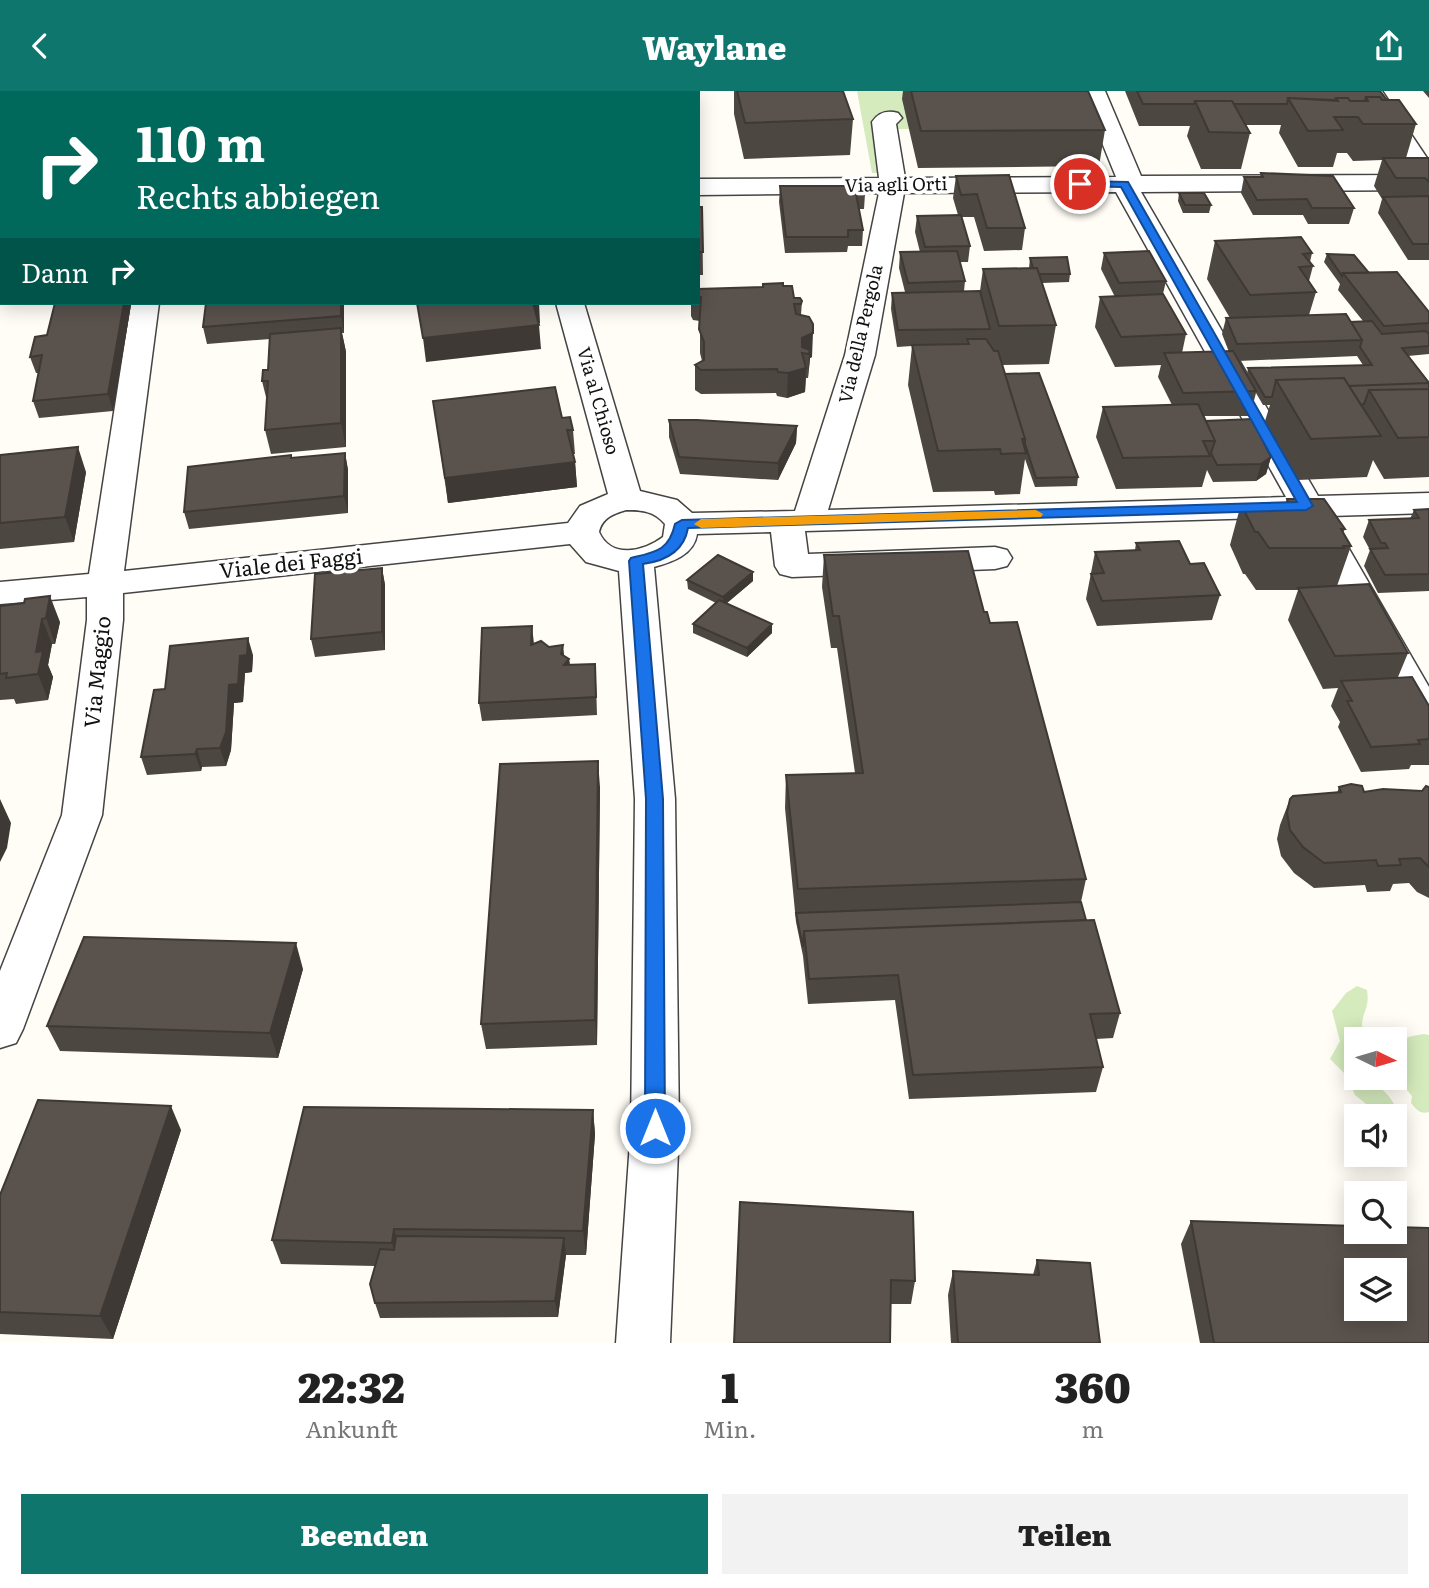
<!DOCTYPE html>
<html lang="de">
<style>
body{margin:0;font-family:Literata,serif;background:#f2f2f2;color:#222;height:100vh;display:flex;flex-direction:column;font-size:26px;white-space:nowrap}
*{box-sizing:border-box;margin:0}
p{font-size:23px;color:#767676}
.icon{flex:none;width:38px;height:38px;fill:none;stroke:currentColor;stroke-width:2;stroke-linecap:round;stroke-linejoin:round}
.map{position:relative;height:1252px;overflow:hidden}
.panel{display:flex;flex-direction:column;background:#fff;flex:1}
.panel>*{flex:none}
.top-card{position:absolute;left:0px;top:0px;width:700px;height:214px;box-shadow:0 4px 18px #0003;background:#00695c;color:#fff;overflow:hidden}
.needle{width:46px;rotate:95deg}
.fabs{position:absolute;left:1344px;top:936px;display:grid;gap:14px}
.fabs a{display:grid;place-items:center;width:63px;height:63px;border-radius:0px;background:#fff;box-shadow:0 4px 18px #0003;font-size:35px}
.pin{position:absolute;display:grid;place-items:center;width:60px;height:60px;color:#fff;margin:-30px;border:4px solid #fff;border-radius:50%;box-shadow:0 2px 7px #0007}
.me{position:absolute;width:77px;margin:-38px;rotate:0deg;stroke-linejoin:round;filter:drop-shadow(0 0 5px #0008)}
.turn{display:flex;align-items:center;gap:24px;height:147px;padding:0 21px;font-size:32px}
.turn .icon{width:91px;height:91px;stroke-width:2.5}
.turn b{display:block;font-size:49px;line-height:60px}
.then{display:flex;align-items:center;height:66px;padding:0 21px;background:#0003;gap:14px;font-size:26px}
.eta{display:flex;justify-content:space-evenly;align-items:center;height:119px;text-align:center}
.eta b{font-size:42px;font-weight:800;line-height:49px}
.primary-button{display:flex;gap:14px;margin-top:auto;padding:14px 21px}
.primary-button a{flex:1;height:80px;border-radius:0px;background:#0f766e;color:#fff;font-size:28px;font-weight:800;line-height:80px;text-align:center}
.primary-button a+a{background:#f2f2f2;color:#222}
header{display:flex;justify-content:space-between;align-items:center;height:91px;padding:0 21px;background:#0f766e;color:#fff;font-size:32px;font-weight:800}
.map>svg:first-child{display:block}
.green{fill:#d5ebbd}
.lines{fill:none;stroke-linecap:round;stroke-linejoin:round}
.minor-casing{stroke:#444;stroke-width:3}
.minor{fill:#fff;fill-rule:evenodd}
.wall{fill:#4d4742;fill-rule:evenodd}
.shaded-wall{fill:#3f3936}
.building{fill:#5a524d;stroke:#3f3936;stroke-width:2;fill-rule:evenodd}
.route{fill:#1a73e8;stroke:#114b97;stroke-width:2}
.slow{fill:#f59e0b}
.labels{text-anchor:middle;stroke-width:7;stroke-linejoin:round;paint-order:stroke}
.far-street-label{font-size:18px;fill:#111;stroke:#fff}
.street-label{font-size:21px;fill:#111;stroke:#fff}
</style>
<header><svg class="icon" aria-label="back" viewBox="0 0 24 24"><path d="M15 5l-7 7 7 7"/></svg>Waylane<svg class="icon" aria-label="share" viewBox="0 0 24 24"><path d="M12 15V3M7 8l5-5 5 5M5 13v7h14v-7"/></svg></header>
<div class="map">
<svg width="1429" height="1252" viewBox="0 0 1429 1252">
<rect width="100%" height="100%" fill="#fffdf5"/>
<path class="green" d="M857,0H1076L903,5L909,38H896L879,82H872Z
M1357,895L1367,899C1371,922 1356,924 1365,948H1356V987C1377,987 1397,1010 1400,1029L1395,1030V1026L1381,1025L1355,1004L1346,984L1330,968L1340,950L1332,920L1346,902Z
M1424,943L1429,944V1021C1420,1024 1416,1018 1411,1012L1412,1005L1395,985C1395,956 1392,947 1424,943Z"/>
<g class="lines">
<defs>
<path id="minor" d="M154,0H178V2H154Z
M498,0H522V2H498Z
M664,0H688V2H664Z
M1081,0H1105L1141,85L1413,84L1358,0H1382L1429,70V99L1141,101L1318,405L1429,402V422L1330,425L1429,596V642L1415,638L1297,426L805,440L808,463L995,456L1007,459L1012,467L1007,475L995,478L792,486L780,483L775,475L771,441L697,443C694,464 672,471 654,476L675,708L679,1037L670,1252H616L631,1037L635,708L619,480L586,471L570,453L123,502V529L102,724L23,938L16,952L0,957V880L62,724L87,529V506L0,513V491L89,483L131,212H159L124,480L568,432L580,415L608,403L556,212H584L640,400L677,409L692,422L795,420L845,264L879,102L698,104V88L879,87L872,31C879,21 887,19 898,22L902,27L896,33L905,87L1116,86ZM1116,101L1286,406L828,419L875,264L904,102ZM626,419C642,419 654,420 665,433L663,446C643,461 611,468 599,441C602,427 613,423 626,419Z"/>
</defs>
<use href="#minor" class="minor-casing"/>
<use href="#minor" class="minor"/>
</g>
<path class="wall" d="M734,0H843L853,28L850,64L744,68L734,23Z
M903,0H1088L1105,39L1099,75L918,77L902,8Z
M1125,0H1380L1387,9L1416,33L1406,67H1429V169H1408L1378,122L1382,108L1374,95L1382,69L1353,70L1347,62H1337L1333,76H1298L1279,42L1281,34H1246L1250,42L1241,78H1201L1187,45L1190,35H1139Z
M1423,0H1429V7Z
M0,10H2V47H0Z
M1261,82L1354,117L1349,133H1308L1303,124H1253L1241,102L1244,86H1260Z
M956,85L1025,137L1022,159L984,160L974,126H961L970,155L968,171H960L965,190L964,200H980L983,178L1029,177L1030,167L1070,183L1069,191L1042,192L1056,234L1049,273L1002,274L1005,283L1078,386L1077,395L1035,396L1025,368L1020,403L995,404L994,400L933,401L908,294L912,255L897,256L891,218L892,202L905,201L899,177L900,161H920L915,141L917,125L958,124L953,107Z
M780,95L865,103L864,118H859L863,139L862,155H848L847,161L785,162L779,111Z
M1179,102L1211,114L1209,122H1183L1178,110Z
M698,116H702L703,184H698Z
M1215,150L1312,162L1310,171L1313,175L1309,190L1316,201L1309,224L1351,231L1363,230L1338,199L1340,193L1324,171L1327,163L1369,182L1429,221V263L1408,265L1429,291V386L1384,388L1373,369L1367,386L1298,389L1265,330L1270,314H1263L1256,302L1250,325H1204L1206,330L1271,366L1266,383L1256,390L1213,391L1207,379L1202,396L1116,398L1096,346L1103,316L1172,314L1158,286L1161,274L1115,276L1095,236L1100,206H1115L1101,178L1104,162L1166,190L1163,203L1186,243L1182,262L1229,261L1222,243L1226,227H1230L1207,188ZM1357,265L1363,274L1248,277L1247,284L1238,270Z
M783,195L794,207L802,210L801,224L812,266L810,267L808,287H806L805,301L787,307L777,305L776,302L701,303L695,299V274L702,270L700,262V230L693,229L691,225V212H698V198Z
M206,212H344V242H342L346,261V356L271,363L265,339L267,310L262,290L268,279L270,248L207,253L203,236Z
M131,214L113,320L39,327L33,310L39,282H36L30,266Z
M433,310L562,327L573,339L575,363H573L575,371L577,396L448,412Z
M669,329L797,335L796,352L778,389L680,383L669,346Z
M345,362L348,379V422L189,438L184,421L292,367Z
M0,364L86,381L74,451L0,458Z
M1287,408L1345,438L1343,442L1351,455L1337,495L1408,562L1398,586L1429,615V674H1411L1409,678L1361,681L1338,636L1340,631L1331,615L1338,597L1323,598L1288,529L1298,499H1256L1245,483H1243L1230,454L1241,413H1285Z
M1429,418V500L1378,502L1364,475L1370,459L1363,446L1369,429L1410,428L1414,419Z
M1136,452L1190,473L1220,504L1212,529L1097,535L1086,508L1095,461L1135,459Z
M824,464L984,521L990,532L1086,788L1081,811L1086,829L1120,922L1113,947L1096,948L1103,976L1096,1001L909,1008L895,909L808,913L803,865L796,831L785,717L786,684L855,682L837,557H831L822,496Z
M382,477L385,494V559L315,566L311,548Z
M687,489L753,490L726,513L772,542L747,566L693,542V533L716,512L688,498Z
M0,515L60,531L55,553H52L48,574L53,586L48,609L16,613L14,608L0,609Z
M534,553L549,556L569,568L570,574L596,591L597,624L482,630L479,612Z
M253,564L252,581L245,582L243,611L234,612L231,659L226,675L202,676L201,680L147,684L141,666L165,598Z
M600,696L597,954L486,958L481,933Z
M1339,696L1364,701L1422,700L1429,696V807L1417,801L1409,792L1393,793L1390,800L1367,801L1365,794L1314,797L1294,782L1281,765L1277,748L1280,734L1290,708L1337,702Z
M303,878L278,967L60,960L47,935Z
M593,1019L595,1043L586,1164H566L558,1226L380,1227L375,1212V1175L281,1173L272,1149Z
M181,1039L113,1248L0,1243V1104Z
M740,1111L915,1190L911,1213H890Z
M1191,1130L1429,1252H1200L1181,1153Z
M1037,1169L1100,1252H951L948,1204L953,1180L1033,1184Z"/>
<path class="shaded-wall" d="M0,0H130L110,2H2V8Z
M2,92V115L0,116V93Z
M124,212H130L131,214L113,320L108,303Z
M341,212H344V242L341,225Z
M533,212H539L540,232H535Z
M539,234L541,258L426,271L423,247Z
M341,237L346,261V356L341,332Z
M813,242L812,266L810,267L808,287L809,263L802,262V247Z
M806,277L805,301L787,307L788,282Z
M797,335L796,352L778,389V372Z
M78,356L86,381L74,451L65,426Z
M345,362L348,379V422L344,405Z
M1271,366L1266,383L1256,390L1261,373Z
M575,371L577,396L448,412L445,387Z
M382,477L385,494V559L382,541Z
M753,481V490L723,515V506Z
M50,505L60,531L55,553L46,527Z
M42,528L52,553L48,574L53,586L48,609L38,583L36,561Z
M772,533V542L747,566V557Z
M532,535L534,553L531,554Z
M248,547L253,564L252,581L245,582L243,611L234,612L231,659L226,675L220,657L229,594Z
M563,554L565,572L569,568L571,585L565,592L561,563Z
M197,658L202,676L201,680L195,663Z
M598,670L600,696L597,954L595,929Z
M0,708L11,732L7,757L0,771Z
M296,852L303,878L278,967L270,942Z
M171,1015L181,1039L113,1248L100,1225Z
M593,1019L595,1043L586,1164L583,1140Z
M394,1138L401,1161L398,1175L392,1152Z
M564,1147L566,1164L558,1226L555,1210Z"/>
<path class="building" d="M68,0H147V2H67Z
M213,0H326V2H203V1Z
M383,0H463L464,2H383Z
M549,0H668V2H549Z
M737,0H843L853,28L745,32Z
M911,0H1088L1105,39L921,40Z
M1137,0H1380L1387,9H1382L1380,6H1366L1365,10H1350L1348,7H1336L1335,9L1288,7L1287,13H1234L1232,10H1195L1194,13H1143Z
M1366,6H1380L1382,9H1399L1416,33H1363L1358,26H1334L1343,39L1308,40L1288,7L1338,10L1336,7H1348L1350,10H1368Z
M0,10H2V31L0,32Z
M1195,10H1232L1250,42L1209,41Z
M0,59H2V92L0,93Z
M1383,67H1429V91L1425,87H1396Z
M1261,82L1333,85L1354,117H1312L1307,108L1257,109L1244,86H1263Z
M1009,84L1025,137H987L977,103L961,104L956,85Z
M780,95H862L865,103H856L863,139H848V146H786Z
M1179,102H1204L1211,114H1185Z
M1428,105L1429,107V153H1413L1383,106Z
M698,116H702L703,161H698Z
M961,124L970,155L925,156L917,125Z
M1301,146L1312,162L1303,163L1313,175L1299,176L1316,201L1250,204L1215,150Z
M957,160L965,190L908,192L900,161Z
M1149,160L1166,190L1119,192L1104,162Z
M1327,163L1354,164L1369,182H1343L1342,185Z
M1067,166L1070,183H1039L1037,177H1033L1030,167Z
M1037,177L1056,234L999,235L983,178Z
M1397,181L1429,221V232L1384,235L1343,182Z
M783,192V195H792L794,207H800L802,210L801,213H794L796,223L809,226L813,233V242L802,247V256L810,259L809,263L802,262L806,277L788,282L778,281L777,278L701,279L695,274L704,269V251L699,238L701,206H698V198L763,196V193Z
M980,200L990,238L898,239L892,202Z
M1163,203L1186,243L1121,246L1100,206Z
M55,212H124L108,303L33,310L42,264L30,266L35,246L47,244Z
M206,212H341V225L203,236Z
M417,212H533L539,234L423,247Z
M1346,223L1362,249L1237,253L1226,227Z
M1372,230L1382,243L1426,240L1429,243V255L1402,257L1429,292L1349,295L1344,287L1276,289L1272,306H1265L1248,277L1372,274L1360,256L1362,249L1351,231Z
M341,237V332L265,339L268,290H262L263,279H268L270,243Z
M967,248H986L994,260H998L1025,348H1022L1026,362L1001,363L1000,358L938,360L912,254L969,253Z
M1233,260L1256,300L1183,302L1164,262Z
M1039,282L1078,386L1036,387L1025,353V348L1005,283Z
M1344,287L1381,345L1311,348L1276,289Z
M1429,292V298L1369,299L1364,313L1361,314L1349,295Z
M555,296L562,327L570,326L573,339H567L575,371L445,387L433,310Z
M1429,298V346L1398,347L1369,299Z
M1198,313L1215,350H1203L1210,365L1123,367L1103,316Z
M1252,328L1271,366L1261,373L1217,374L1211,362L1215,350L1206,330Z
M669,329H697L797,335L778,372L679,366Z
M78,356L65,426L0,432V364Z
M345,362L344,405L184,421L188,376L291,364V367Z
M1287,408H1324L1345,438H1341L1351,455H1343L1344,457H1269L1258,441H1255L1241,413H1289Z
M1429,418V483L1385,484L1370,458L1388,457L1385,452H1381L1369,429L1419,427L1414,419Z
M1179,450L1190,473L1204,472L1220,504L1102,510L1091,483L1104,482L1095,461L1140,459L1136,452Z
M968,460L984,521H987L990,532L1017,531L1086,788L798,798L786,684L863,682L839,525H833L824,464Z
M718,464L753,481L723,506L687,489Z
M382,477V541L311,548L315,483Z
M1369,493L1408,562L1335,565L1298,497Z
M50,505L46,527L42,528L36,561L43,560L38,583L6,587L7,582L0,583V515L24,512L25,508Z
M719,509L772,533L747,557L693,533Z
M532,535L531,554L541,550L549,556L563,554L561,563L569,568L564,574L595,573L596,606L479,612L482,537Z
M248,547L247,564L240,565L238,593L229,594L226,641L220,657L197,658L195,663L141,666L154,599L165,598L170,555Z
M1412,586L1429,615V648L1418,649L1420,653L1371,656L1347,610H1352L1341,590Z
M598,670L595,929L481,933L500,673Z
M1351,693L1362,695L1364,701L1383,698L1422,700L1426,695L1429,696V776L1420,767L1399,768L1401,774L1378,775L1376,769L1324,772L1303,756L1290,739L1287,722L1290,708L1293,705L1341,701L1339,696Z
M1081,811L1086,829L804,840L803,856L796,822Z
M1094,829L1120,922L1090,923L1103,976L913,984L898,884L809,888L804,840Z
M84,846L296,852L270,942L47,935Z
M38,1009L171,1015L100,1225L0,1221V1104Z
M304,1016L593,1019L583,1140L394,1138L392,1152L272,1149Z
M740,1111L913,1121L915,1190L891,1189L890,1252H734Z
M1191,1130L1356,1135V1141H1395V1136L1429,1137V1252H1214ZM1356,1180H1395V1218H1356Z
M396,1145L564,1147L555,1210L375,1212L370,1193L380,1158L394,1159Z
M1037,1169L1090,1172L1100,1252H958L953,1180L1039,1184Z"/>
<path class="route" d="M1080,90L1128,91L1313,415L1306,419L688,437C684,460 665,470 643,473L663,708L665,1037L662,1044L655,1046L648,1044L645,1037L646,708L629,470L631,467C655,461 669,460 675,433L682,429L1297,411L1121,96L1077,95V91Z"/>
<path class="slow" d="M1036,419L1043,423L1041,426L701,437L694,433L701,428Z"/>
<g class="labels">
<g class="far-street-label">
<text transform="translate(896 94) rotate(-1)" y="6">Via agli Orti</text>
<text transform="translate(861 243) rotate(-77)" y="6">Via della Pergola</text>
<text transform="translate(598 310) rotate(74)" y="6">Via al Chioso</text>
</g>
<g class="street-label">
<text transform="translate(291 473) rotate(-6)" y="7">Viale dei Faggi</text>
<text transform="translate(98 581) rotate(-84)" y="7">Via Maggio</text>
</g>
</g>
</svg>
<div class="fabs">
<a><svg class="needle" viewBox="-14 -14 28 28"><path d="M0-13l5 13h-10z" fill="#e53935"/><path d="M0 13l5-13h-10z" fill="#767676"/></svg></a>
<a><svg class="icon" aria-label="sound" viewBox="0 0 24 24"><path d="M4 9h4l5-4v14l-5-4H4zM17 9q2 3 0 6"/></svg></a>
<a><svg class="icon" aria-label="search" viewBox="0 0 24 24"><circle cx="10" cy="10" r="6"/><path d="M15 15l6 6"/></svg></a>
<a><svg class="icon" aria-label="layers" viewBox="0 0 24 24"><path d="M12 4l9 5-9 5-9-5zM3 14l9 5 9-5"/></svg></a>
</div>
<div class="pin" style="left:1080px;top:93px;background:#d93025"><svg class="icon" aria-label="arrive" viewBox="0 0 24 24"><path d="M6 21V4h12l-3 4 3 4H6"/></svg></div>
<svg class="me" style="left:655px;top:1037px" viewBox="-20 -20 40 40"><circle r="17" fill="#1a73e8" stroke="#fff" stroke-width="3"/><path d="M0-11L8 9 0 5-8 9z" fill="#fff"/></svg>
<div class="top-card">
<div class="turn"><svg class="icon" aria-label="right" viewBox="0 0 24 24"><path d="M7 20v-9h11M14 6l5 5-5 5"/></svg><div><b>110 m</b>Rechts abbiegen</div></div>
<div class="then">Dann<svg class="icon" aria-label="right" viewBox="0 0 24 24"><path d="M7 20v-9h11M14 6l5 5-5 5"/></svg></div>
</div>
</div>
<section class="panel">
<div class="eta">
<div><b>22:32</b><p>Ankunft</p></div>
<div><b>1</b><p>Min.</p></div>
<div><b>360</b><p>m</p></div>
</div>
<div class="primary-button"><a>Beenden</a><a>Teilen</a></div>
</section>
